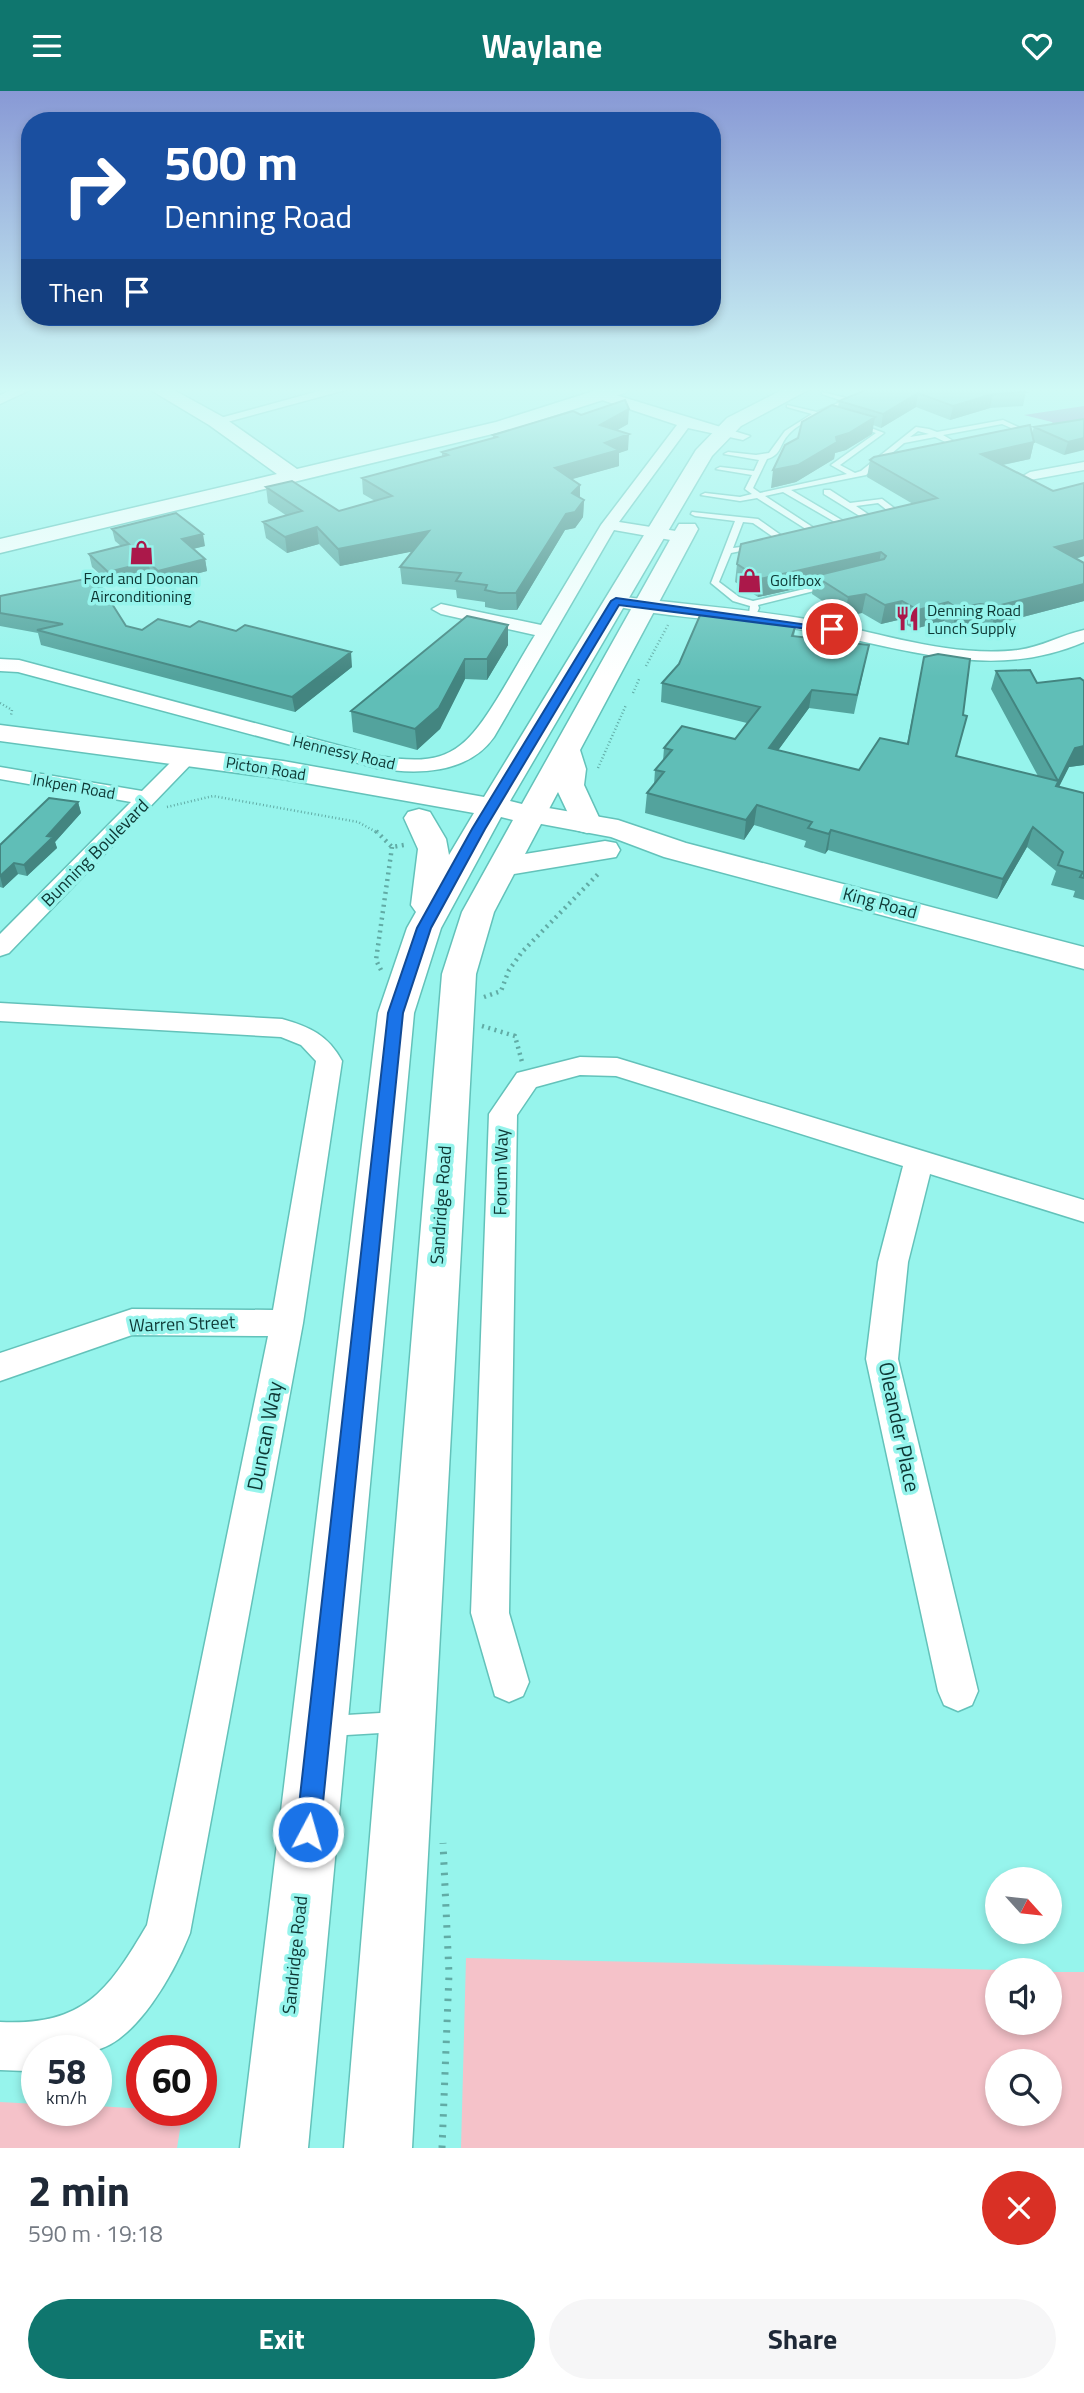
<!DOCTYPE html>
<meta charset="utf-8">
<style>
body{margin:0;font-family:"Titillium Web",sans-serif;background:#f6f6f7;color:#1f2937;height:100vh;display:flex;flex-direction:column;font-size:26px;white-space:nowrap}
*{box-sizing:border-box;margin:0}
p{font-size:23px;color:#747a83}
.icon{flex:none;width:38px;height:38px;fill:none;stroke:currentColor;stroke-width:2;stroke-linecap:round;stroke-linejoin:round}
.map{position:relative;height:2057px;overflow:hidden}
.side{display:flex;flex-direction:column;background:#fff;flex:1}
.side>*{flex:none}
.guide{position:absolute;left:21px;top:21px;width:700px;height:214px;border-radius:28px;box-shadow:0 4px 10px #0003;background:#1a4fa0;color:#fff;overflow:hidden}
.needle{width:46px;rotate:117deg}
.buttons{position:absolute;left:985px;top:1776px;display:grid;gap:14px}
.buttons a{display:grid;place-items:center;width:77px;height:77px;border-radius:50%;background:#fff;box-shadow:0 4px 10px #0003;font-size:35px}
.speed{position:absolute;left:21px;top:1944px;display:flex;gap:14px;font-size:35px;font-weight:700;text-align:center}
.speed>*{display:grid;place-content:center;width:91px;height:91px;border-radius:50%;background:#fff;box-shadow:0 4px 10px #0003;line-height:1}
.speed small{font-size:18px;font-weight:400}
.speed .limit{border:10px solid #d22;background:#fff;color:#111}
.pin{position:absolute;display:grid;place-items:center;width:60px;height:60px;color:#fff;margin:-30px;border:4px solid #fff;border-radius:50%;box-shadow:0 2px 7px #0007}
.me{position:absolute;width:77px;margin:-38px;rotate:6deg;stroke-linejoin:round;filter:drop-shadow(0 0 5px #0008)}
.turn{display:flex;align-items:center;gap:24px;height:147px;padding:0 28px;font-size:32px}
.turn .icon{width:91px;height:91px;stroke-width:2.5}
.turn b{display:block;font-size:49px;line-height:60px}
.then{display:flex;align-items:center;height:66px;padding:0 28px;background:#0003;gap:14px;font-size:26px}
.round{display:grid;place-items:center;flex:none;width:74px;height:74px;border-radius:37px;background:#f6f6f7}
.headline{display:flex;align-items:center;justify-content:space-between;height:119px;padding:0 28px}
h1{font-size:42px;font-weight:700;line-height:52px}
.action{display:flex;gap:14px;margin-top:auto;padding:14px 28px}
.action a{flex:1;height:80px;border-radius:42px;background:#0f766e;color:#fff;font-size:28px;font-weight:700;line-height:80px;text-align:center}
.action a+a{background:#f6f6f7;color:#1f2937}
header{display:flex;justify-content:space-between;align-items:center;height:91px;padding:0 28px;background:#0f766e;color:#fff;font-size:32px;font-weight:700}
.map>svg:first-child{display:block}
.green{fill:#f5c2c9;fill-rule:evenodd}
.water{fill:#9870b8}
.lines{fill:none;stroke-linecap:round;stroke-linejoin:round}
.lane-casing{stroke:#63c2ba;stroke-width:3}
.street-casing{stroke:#63c2ba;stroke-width:3}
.secondary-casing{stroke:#63c2ba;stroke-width:3}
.primary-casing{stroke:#63c2ba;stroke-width:3}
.path-far2{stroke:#61aba5;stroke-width:2.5;stroke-dasharray:1 2.5;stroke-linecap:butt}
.path-far1{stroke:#61aba5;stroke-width:4.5;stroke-dasharray:2 4.5;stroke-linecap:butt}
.path{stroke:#61aba5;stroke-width:7;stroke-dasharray:2.5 8;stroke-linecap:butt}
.lane{fill:#fff;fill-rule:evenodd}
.street{fill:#fff;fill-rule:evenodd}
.secondary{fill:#fff;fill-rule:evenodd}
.primary{fill:#fff;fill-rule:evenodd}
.wall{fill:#53a39d}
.shaded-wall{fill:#438580}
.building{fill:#60beb7;stroke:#438580;stroke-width:2}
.route{fill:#1a73e8;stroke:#114b97;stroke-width:2}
.labels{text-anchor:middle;stroke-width:7;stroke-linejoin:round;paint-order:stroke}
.far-poi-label{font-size:16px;fill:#0d3734;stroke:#96f4ec;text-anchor:start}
.far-street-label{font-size:16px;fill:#0d3734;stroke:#96f4ec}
.street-label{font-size:18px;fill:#0d3734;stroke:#96f4ec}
.near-street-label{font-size:21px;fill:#0d3734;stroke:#96f4ec}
</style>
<header><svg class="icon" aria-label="menu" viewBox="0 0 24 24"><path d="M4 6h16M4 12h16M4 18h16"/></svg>Waylane<svg class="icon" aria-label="heart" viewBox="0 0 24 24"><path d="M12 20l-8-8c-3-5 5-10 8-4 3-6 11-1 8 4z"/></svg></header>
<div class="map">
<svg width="1084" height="2057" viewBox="0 0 1084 2057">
<rect width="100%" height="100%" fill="#96f4ec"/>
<path class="green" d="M466,1867L1003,1879L998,1880V1932H1050V1881H1084V2057H461ZM998,1970H1050V2023H998Z
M0,2011L37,2013V2020H96V2015L183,2020L177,2057H0Z"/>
<path class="water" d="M1084,315V333L1055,335L1052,331L1024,324Z"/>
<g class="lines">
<defs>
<path id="lane" d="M881,298H892L826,322L824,325C814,325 796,335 789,343C779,353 782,364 767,368L753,397L760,402L847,383L831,374L876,342L853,334L855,331L884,342L840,374L855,382L861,380L916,336L929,338L937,341L1003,329L1027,340L1015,344V342L1018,340L1002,333L943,344L960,354L958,357L935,346L904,352L866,384L791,399L850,434L851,436L847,438L783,401L765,405L820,441V445H817L757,407L740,410L701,404L705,402L740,406L752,403L745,398L752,384L716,378L720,376L754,380L759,369L724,363L728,361L756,364L769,362L785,340L812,323L787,316V314L817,321L843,310L822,303V301L850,308ZM918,340L929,343L910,346Z
M824,399H830L850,412L882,408L902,423L888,429L884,427L892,423L878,412L856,415L878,430L871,432L824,403Z
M692,421L758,428L789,450L782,452L753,432L743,431L733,457L756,454L760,456L731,462L719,491L739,506L753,510L830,492L834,495L758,514L759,517L754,529H748L750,515L733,510L711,492L735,430L695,425L691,423Z
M397,1621L404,1624L407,1631L404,1638L397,1641L330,1645L323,1642L320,1635L323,1628L330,1625Z"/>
<path id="street" d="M14,298H32L0,313V304Z
M326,298H349L216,334L209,330Z
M596,301H606L750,345L743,349L688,337L619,431L682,441L690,446L682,451L614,439L494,646C468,683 417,684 377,677L18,581L0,580V568L19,569L378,665C444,676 463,663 497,608C510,587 522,565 535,544L441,523L432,518L441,513L541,534L601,434L677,334L596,307Z
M1084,371V379L1030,389L1023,385L1030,381Z
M616,505C681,513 748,518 812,529C879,541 949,567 1018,559C1042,556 1061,544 1084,539V551C984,594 892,551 791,537C733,529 665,527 610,514L607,510Z
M188,659L195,661L198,665L195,669L9,862L0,865V843L131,711L0,688V676L142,700L181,661Z
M0,912L282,928C310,936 328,944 342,970L303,1232L190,1842C175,1880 136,1953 92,1960C74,1963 54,1960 37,1960V1976L26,1980L0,1979V1931C84,1935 108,1900 147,1834L268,1245L132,1244L0,1290V1262L132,1218L273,1219L316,970L301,954L281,946L0,930Z
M580,966L617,967L1084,1109V1131L930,1083L908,1171L898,1268L978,1600L972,1614L958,1620L944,1614L938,1600L866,1268L878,1171L903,1075L616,985L580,984L536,996L517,1024L509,1522L529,1591L523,1605L509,1611L495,1605L471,1522L489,1023L517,982Z"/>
<path id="secondary" d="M149,298H172L223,326L297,378L496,331L600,298H628L625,302L509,339L0,462V448L277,383L209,334Z
M531,714L618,729L686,752L1084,856V878L664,766L611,746L520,729L516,723L520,717Z"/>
<path id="primary" d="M784,298H810L741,335L712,365L510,710L522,713L676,438L679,433H695L698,438L580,659L586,678L584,694L602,733L598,739L587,742L576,739L558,701L525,763L605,750L616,752L620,759L616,766L514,783L494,821L476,883L412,2057H344L442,883L462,821L513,729L501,726L441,837L414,922L308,2057H240L378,922L407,837L416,821L411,814L418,758L404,727L408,721L419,718L430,721L446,748L449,764L474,722L283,688L0,650V634L283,670L484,706L696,359L727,327Z"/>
</defs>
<use href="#lane" class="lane-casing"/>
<use href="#street" class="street-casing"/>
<use href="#secondary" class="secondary-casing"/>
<use href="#primary" class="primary-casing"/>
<path class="path-far2" d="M646,575L668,534
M633,602L640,586
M0,612L12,619L11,624
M598,677L626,614
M167,716L213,705L358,731L378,742"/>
<path class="path-far1" d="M376,740L392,756L404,754
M381,879L376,869L392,756
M484,906L501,900L509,879L522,861L600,781
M482,935L515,945L522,971"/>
<path class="path" d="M442,2057L449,1883L443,1752"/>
<use href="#lane" class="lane"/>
<use href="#street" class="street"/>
<use href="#secondary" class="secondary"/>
<use href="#primary" class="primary"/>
</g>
<path class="wall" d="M868,298L1026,301L1023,315L990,317L950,329L916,316L881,337L873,334L872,343L846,359L835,362L834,368L796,391L771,397L798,347L838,316L839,310Z
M581,324L628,333L617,339L628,359L619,362V375L571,388L580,407L584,409L583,426L575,437L565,439L517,519H500L485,516V511L457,507L456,499L402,493L400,476L413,460L340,475L319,453L287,462L266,447L263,431L287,425L268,412L266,396L339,420L375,410L363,403L362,387L442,366V361L493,348V344Z
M1084,328L1064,364L1034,351L1030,368L1003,374L1053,400L1084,392V465L1076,468L1084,472V510L992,534L976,531L953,535L944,530L914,538L898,529L881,533L862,522L845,525L812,503L813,494L758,506L735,491L737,473L913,413L867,386L870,369L1032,342L1034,336Z
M112,438L205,455L193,458L205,468L207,480L161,492L151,483L111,493L92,476L89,463L121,455L115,450Z
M0,505L142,539L352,576L295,621L41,554L38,542L0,535Z
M467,525L508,554L487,589L465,588L440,638L417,659L353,641L351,620Z
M796,533L794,545L869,554L854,623L809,617L778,659L859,679L907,653L924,566L963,624L967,625L956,665L1038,685L991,598L996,580L1037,592L1084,590V674L1069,676L1059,696L1084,702V809L1073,806L1075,800L1051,794L1056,780L1027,756L997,808L828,759L825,763L804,756L806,750L754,734L744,749L645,722L647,702L654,694L655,679L663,670L664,657L735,648L747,632L661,611L662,592L679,573Z
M78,711L81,722L55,751L57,757L27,785L18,783L3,797L0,796V754Z"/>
<path class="shaded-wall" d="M918,302L916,316L881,337L883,323Z
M993,303L990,317L950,329L953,315Z
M629,318L628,333L600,349V334Z
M875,326L872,343L846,359L835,362L834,368L796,391L771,397L773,379Z
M629,343L628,359L619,362V375L555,393V377L605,352Z
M1084,347V359L1064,364L1068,351Z
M1034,351L1030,368L977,379L981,363Z
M580,394V410L572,402Z
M584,409L583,426L575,437L565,439L517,519L516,502L566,423Z
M317,436L319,453L287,462L285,446Z
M429,440L430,457L340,475L338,458Z
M203,443L205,455L184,460L182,448Z
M1084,449V465L1050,474L1055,456Z
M881,461L878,479L815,485L813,494L758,506L760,488Z
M205,468L207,480L161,492L158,480Z
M148,471L151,483L111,493L108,481Z
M1084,493V510L992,534L997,515Z
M866,503L862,522L845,525L848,506Z
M902,510L898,529L881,533L885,514Z
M948,511L944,530L914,538L918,519Z
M980,513L976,531L953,535L957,517Z
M508,534V554L487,589V568Z
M351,561L352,576L295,621L292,606Z
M465,568V588L440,638L417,659L415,638Z
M812,599L809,617L766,676L769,657Z
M1084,655V674L1069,676L1049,715L1056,695L1075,657Z
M78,711L81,722L55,751L57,757L27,785L24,774L47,745Z
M757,714L754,734L744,749L746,729Z
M1033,736L1027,756L997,808L1003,788Z
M831,739L828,759L825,763L829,743Z
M14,772L18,783L3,797L0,785Z"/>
<path class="building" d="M868,298H1022L1026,301L993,303L953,315L918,302L883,323L839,310Z
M625,309L629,318L600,334L629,343L605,352L619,359L555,377L580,394L572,402L584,409L575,421L566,423L516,502H499L485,499L487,494L456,490L461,482L400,476L429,440L338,458L317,436L285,446L263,431L302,420L266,396L292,390L339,420L392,405L362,387L448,364L442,361L497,346L493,344L573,320L581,324Z
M832,314L875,326L849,342L836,346L837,351L798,374L773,379L785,354L798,347L802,331Z
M1084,328V347L1068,351L1034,336Z
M1030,334L1034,351L981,363L1053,400L1084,392V449L1055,456L1084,472V493L997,515L980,513L957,517L948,511L918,519L902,510L885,514L866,503L848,506L815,485L884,468L886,465L881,461L760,488L737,473L741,453L937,407L870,369L874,366Z
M176,422L203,443L182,448L205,468L158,480L148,471L108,481L89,463L129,453L112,438Z
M95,486L126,535L142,539L158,528L190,536L199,530L236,540L245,534L351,561L292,606L37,539L63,533L0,522V505Z
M701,522L796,533L792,545L869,554L857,604L812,599L769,657L859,679L880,647L908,653L924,566L938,563L970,568L963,624L967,625L956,665L1058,690L996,580L1030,579L1037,592L1080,587L1084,590V655L1075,657L1056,695L1084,702V787L1080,786L1083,781L1058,774L1063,761L1033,736L1003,788L831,739L829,743L808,737L812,731L757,714L746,729L647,702L664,681L655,679L672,659L664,657L682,635L735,648L760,616L662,592L679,573Z
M467,525L508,534L487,568H465L439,617L415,638L351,620Z
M49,707L78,711L47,745L53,746L24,774L14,772L0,785V754Z"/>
<linearGradient id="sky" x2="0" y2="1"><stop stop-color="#8899d5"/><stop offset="0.51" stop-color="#d0faf6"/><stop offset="1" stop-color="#d0faf6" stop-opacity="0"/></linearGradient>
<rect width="1084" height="586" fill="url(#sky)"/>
<path class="route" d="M616,507L837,538L832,541L619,514L485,738L431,837L403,922L320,1741L316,1750L308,1753L299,1750L296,1741L388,922L417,837L472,738L611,510Z"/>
<defs>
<symbol id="shop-bare" viewBox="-9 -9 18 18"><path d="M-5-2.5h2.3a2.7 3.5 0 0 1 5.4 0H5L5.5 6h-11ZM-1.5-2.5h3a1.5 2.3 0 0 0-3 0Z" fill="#ab184a" stroke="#96f4ec" stroke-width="2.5" paint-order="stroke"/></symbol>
<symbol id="restaurant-bare" viewBox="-9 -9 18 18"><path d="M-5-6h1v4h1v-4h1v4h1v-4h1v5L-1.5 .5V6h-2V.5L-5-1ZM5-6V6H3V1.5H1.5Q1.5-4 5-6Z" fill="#ab184a" stroke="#96f4ec" stroke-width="2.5" paint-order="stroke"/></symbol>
</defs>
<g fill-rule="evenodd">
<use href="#shop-bare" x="124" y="444" width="35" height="35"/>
<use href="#shop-bare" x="732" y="472" width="35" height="35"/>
<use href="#restaurant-bare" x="890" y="510" width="35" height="35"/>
</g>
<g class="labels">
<g class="far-poi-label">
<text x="141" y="493" text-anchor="middle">Ford and Doonan<tspan x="141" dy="18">Airconditioning</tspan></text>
<text x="770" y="495">Golfbox</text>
<text x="927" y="525">Denning Road<tspan x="927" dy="18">Lunch Supply</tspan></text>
</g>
<g class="far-street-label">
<text transform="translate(344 661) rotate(13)" y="6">Hennessy Road</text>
<text transform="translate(266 677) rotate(9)" y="6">Picton Road</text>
<text transform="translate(74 695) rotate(10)" y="6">Inkpen Road</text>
</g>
<g class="street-label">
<text transform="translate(95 762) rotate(-45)" y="6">Bunning Boulevard</text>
<text transform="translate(880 812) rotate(15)" y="6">King Road</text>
<text transform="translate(501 1081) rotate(-89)" y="6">Forum Way</text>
<text transform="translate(441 1114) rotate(-86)" y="6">Sandridge Road</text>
<text transform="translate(182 1233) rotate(-2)" y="6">Warren Street</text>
<text transform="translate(295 1864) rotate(-84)" y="6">Sandridge Road</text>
</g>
<g class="near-street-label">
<text transform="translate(899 1336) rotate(78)" y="7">Oleander Place</text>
<text transform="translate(265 1345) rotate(-79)" y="7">Duncan Way</text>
</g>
</g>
</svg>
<div class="buttons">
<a><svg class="needle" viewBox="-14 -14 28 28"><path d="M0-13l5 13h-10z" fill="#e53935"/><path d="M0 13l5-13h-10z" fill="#747a83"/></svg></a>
<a><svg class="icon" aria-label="sound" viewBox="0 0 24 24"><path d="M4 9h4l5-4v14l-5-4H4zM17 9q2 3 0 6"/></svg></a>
<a><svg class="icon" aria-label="search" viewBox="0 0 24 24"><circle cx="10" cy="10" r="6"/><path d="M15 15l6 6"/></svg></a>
</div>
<div class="speed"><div>58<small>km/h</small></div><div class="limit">60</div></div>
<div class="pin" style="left:832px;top:538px;background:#d93025"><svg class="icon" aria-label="arrive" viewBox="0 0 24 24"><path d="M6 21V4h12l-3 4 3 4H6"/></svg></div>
<svg class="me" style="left:308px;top:1741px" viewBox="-20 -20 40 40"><circle r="17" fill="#1a73e8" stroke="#fff" stroke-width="3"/><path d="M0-11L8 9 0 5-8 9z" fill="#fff"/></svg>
<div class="guide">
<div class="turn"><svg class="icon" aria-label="right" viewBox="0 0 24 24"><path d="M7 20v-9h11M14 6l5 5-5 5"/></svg><div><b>500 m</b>Denning Road</div></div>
<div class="then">Then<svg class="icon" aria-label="arrive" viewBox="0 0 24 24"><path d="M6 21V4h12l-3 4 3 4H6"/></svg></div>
</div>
</div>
<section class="side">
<div class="headline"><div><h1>2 min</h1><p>590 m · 19:18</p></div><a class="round" style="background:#d93025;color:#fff"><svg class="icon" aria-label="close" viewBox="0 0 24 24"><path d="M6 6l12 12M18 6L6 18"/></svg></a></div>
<div class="action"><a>Exit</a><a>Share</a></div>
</section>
